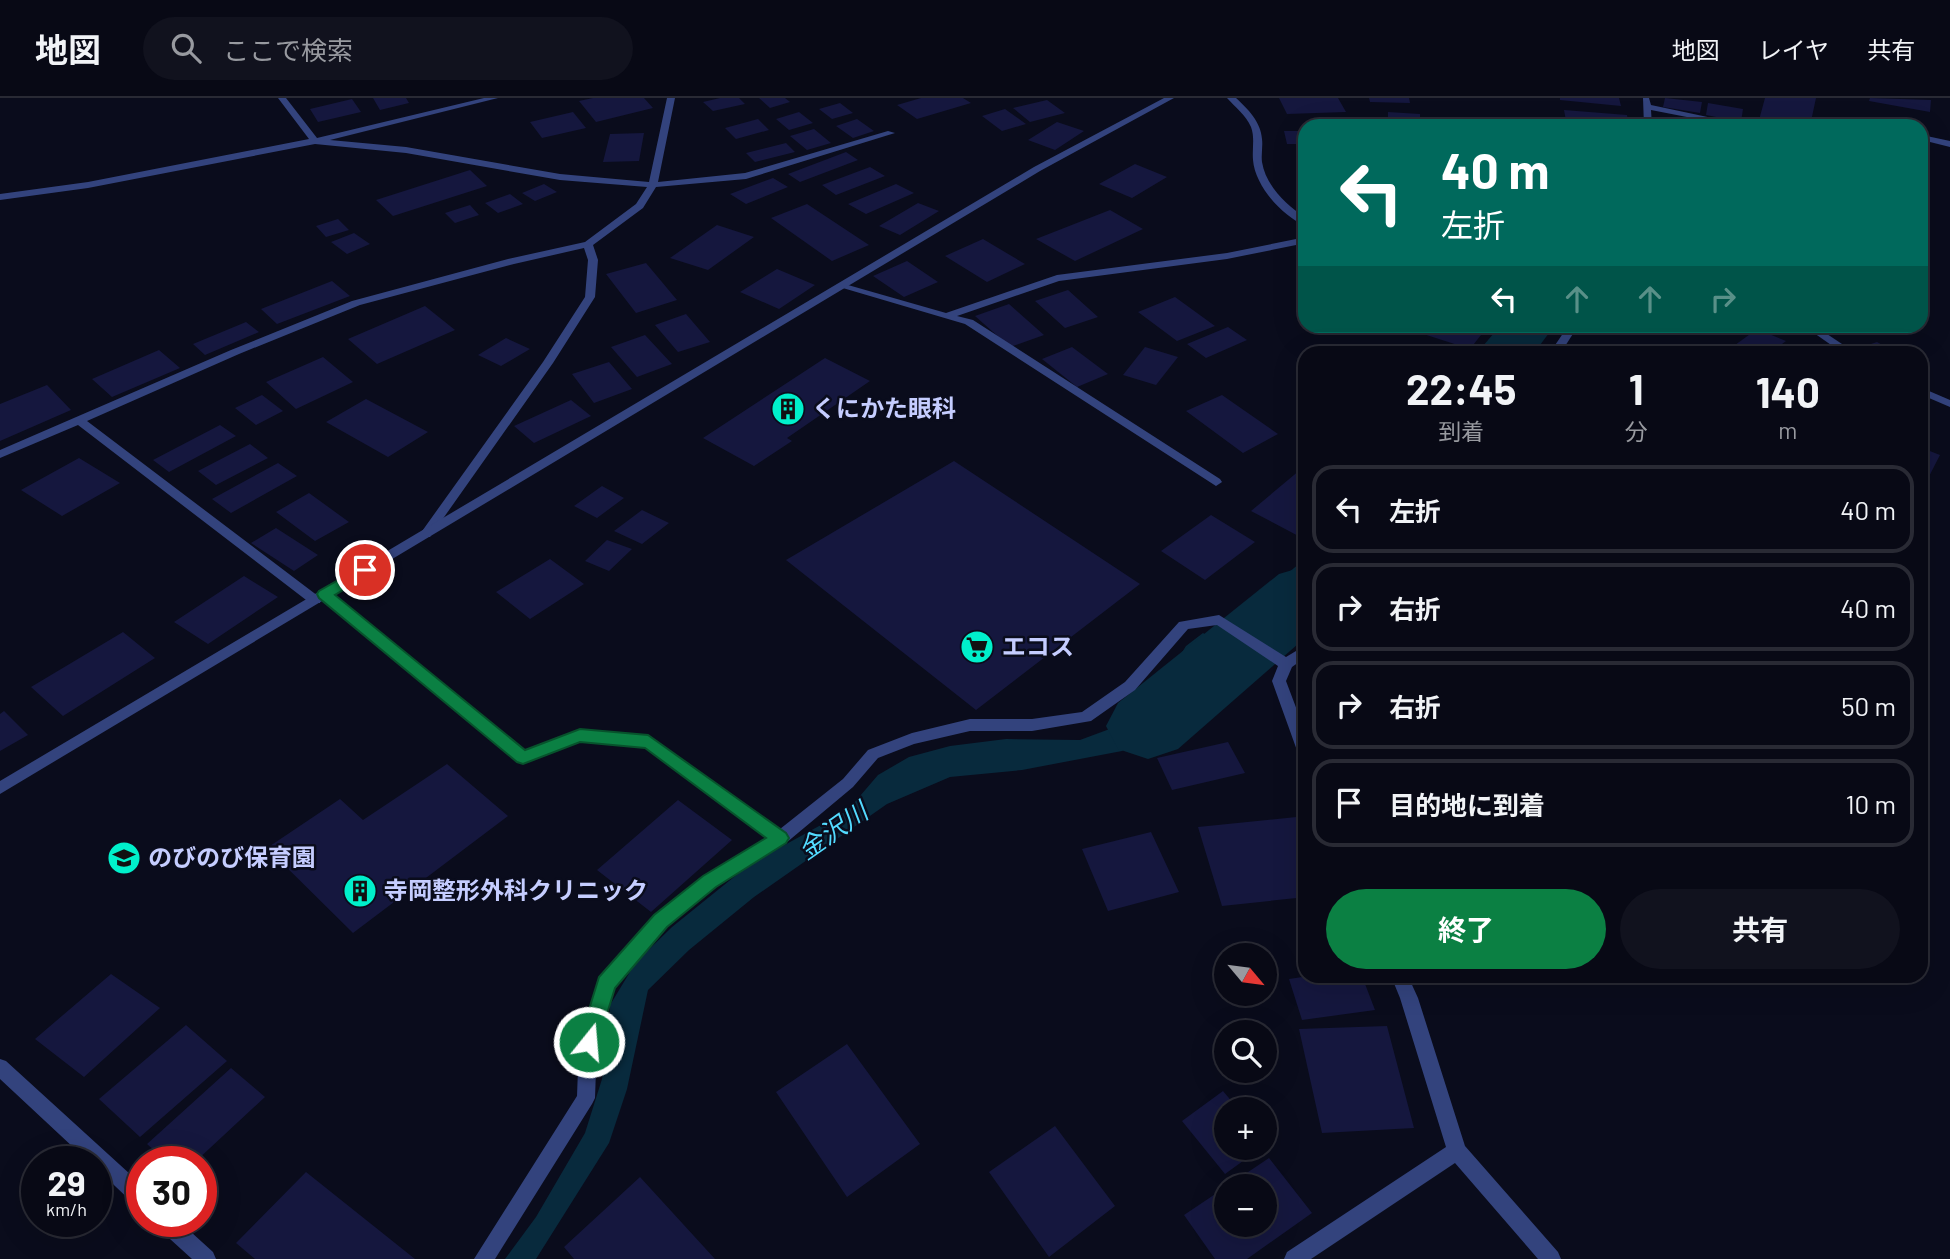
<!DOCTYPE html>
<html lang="ja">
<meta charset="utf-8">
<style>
body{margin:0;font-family:Barlow,"Noto Sans JP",sans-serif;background:#11121e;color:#f1f3f6;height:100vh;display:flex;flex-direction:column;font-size:26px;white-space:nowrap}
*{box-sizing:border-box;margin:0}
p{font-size:23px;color:#989aa0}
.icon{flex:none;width:38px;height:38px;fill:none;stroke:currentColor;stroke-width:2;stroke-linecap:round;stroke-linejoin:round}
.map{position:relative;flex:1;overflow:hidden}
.sheet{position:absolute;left:1298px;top:248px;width:630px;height:637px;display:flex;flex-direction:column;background:#080915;border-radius:21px;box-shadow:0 7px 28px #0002,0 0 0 2px #292a34}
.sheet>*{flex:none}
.guide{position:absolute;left:1298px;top:21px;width:630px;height:214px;border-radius:21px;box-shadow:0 7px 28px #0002,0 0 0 2px #292a34;background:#00695c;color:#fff;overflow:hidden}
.needle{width:46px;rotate:119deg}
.buttons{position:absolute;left:1214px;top:845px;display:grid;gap:14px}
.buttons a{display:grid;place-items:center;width:63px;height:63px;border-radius:50%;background:#080915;box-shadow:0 7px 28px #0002,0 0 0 2px #292a34;font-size:35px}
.speed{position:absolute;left:21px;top:1048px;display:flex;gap:14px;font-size:35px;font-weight:700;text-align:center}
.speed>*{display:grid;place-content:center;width:91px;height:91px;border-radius:50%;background:#080915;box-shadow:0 7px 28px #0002,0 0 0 2px #292a34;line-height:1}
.speed small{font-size:18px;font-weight:400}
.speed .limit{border:10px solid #d22;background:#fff;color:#111}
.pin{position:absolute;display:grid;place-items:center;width:60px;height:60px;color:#fff;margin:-30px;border:4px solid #fff;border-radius:50%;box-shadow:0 2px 7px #0007}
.me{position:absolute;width:77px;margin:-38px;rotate:17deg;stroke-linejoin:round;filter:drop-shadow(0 0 5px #0008)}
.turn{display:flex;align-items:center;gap:24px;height:147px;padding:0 28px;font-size:32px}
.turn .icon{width:91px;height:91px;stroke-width:2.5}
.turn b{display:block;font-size:49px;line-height:60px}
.lanes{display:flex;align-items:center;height:66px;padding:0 28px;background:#0003;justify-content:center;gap:35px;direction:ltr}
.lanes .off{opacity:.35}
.eta{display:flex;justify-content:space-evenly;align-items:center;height:119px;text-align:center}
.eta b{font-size:42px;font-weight:700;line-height:49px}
.button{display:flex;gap:14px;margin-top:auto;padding:14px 28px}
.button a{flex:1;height:80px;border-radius:42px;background:#0b8043;color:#fff;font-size:28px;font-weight:700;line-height:80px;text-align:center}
.button a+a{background:#11121e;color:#f1f3f6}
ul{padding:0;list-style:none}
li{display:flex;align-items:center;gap:21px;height:88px;margin:0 14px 10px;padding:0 14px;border:4px solid #292a34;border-radius:21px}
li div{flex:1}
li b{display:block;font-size:26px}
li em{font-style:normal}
header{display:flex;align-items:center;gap:42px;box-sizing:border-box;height:98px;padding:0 35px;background:#080915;border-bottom:2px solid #292a34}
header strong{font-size:33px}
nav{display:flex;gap:38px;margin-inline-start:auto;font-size:24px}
.search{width:490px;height:63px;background:#11121e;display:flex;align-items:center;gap:18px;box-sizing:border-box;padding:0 24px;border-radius:38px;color:#989aa0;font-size:26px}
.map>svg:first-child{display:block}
.water{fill:#082a3d}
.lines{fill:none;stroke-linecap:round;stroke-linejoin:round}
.river{fill:#082a3d;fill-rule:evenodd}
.building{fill:#15173e;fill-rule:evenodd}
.minor{fill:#33437d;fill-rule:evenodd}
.tertiary{fill:#33437d;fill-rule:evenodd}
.route{fill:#0b8043;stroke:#07532c;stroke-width:2}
.labels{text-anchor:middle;stroke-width:5;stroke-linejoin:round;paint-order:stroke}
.poi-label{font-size:24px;font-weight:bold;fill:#c5cdff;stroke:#0a0c1c;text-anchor:start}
.water-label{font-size:26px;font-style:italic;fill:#53dbff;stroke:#0a0c1c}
</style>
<header>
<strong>地図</strong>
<div class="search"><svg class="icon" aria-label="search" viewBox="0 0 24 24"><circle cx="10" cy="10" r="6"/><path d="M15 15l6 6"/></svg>ここで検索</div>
<nav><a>地図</a><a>レイヤ</a><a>共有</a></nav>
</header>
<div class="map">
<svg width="1950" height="1161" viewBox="0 0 1950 1161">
<rect width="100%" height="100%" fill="#0a0c1c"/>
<path class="water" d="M1500,228H1547L1549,235L1534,255H1477Z
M1305,461V528L1287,544L1239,515Z
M1203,535L1252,566L1237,581L1203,593L1182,613L1122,653L1022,672L950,679L887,706L754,799L689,852L648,892L627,991L609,1045L536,1161H505L536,1119L585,1035L602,981L608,950L610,907L636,864L672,829L750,766L848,712L878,677L909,659L950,648L1006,641L1080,642L1115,629L1160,590L1186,548Z"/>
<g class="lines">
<path class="river" d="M1306,468V539L1178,651L1148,661L1118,651L1106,628L1118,605L1279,476Z"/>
</g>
<path class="building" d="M373,0H406L409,5L380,12Z
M593,0H644L653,10L596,24L579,3Z
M720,0H739L745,6L713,13L703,4Z
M759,0H785L790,4L770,10Z
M921,0H963L971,5L917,21L897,7Z
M1279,0H1338L1346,14L1287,16Z
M1369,0H1409L1410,5L1370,4Z
M1560,0H1619L1621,8L1560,2Z
M1665,0L1702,4L1700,15L1663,9Z
M1765,0H1816L1810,28H1791L1759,22Z
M1870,0L1931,2L1930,14L1869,3Z
M352,1L361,14L318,24L310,11Z
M1047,2L1065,15L1030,24L1013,10Z
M840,5L853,15L832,21L819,11Z
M1708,5L1743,11L1741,24L1706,17Z
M1005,11L1026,26L1002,33L982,18Z
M1564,12L1627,17L1629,28H1567Z
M573,14L586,30L542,40L530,24Z
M799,14L813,25L789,32L776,21Z
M1388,14L1420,16V28H1388Z
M758,21L769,32L736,41L725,30Z
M857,21L874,33L853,40L836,28Z
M1057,24L1084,33L1055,52L1028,42Z
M814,31L831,45L807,52L790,38Z
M1284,33H1306V46H1287Z
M644,35L639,63L603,64L610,36Z
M786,45L795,54L755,64L746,55Z
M846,54L858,62L800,84L788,76Z
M1135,66L1167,79L1132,100L1099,86Z
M870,69L885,78L836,97L822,87Z
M470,72L487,88L393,118L376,102Z
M773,80L788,89L746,106L730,96Z
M544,86L557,94L535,103L522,95Z
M896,86L914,95L866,116L848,106Z
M510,96L523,106L498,115L485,105Z
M918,105L939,113L900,137L879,128Z
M807,106L869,147L832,163L771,120Z
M470,107L479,117L455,125L445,115Z
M1110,112L1143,131L1075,163L1036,141Z
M338,121L349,132L326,139L316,128Z
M717,127L754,139L708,172L670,160Z
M354,135L370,146L347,156L331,144Z
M983,141L1025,166L987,184L945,158Z
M907,163L938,184L904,199L873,178Z
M646,165L677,202L636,215L606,176Z
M777,171L815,187L779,211L740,194Z
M332,183L350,198L277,226L261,211Z
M1068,192L1098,219L1065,230L1035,203Z
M1175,199L1215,228L1177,243L1138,214Z
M1009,206L1044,237L1010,249L975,218Z
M425,208L455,232L377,266L348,241Z
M686,216L710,244L678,254L655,227Z
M246,224L259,234L205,257L193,246Z
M1414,228H1488L1470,251L1411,232Z
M1228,229L1247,242L1206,260L1187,246Z
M1757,231L1786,243L1769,256H1743L1731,250Z
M645,237L672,266L637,279L611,249Z
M506,240L530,251L501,268L478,257Z
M1877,244L1891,252L1882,255L1868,247Z
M1072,249L1108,276L1077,289L1042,261Z
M1145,249L1178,259L1156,287L1123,277Z
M159,252L180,270L112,299L92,281Z
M323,259L353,284L296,311L266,284Z
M825,260L870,283L787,340L792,343L754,368L703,340Z
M609,264L632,291L594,305L572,276Z
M47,287L71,312L0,343V306Z
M262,297L283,313L256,327L235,310Z
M1222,297L1278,336L1243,355L1186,313Z
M366,301L428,334L388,359L326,324Z
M571,302L591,318L534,345L514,328Z
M220,327L236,338L169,374L153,362Z
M250,346L268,360L216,387L198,373Z
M1922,350L1940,357L1922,392Z
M79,360L120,385L62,418L21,392Z
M954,363L1140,486L976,612L786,462Z
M278,365L297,378L231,415L212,401Z
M1306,367V442L1251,413Z
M602,388L624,400L597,420L574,408Z
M309,395L349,424L315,443L276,414Z
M642,412L669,425L642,446L614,433Z
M1211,417L1255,444L1205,482L1161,453Z
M276,430L318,457L294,473L251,445Z
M607,442L632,451L609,473L585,463Z
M550,461L584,486L530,521L496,494Z
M244,478L278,499L208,546L174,524Z
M123,534L155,560L63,618L31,589Z
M4,613L28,637L0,653V616Z
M1228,644L1245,675L1172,692L1157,660Z
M447,666L508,718L353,835L267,750L340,701L363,722Z
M678,702L732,742L651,814L597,772Z
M1306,718V799L1222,808L1198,729Z
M1151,734L1179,794L1108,813L1082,751Z
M111,876L160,910L84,979L35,941Z
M1309,878H1362L1375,912L1302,922L1289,881Z
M186,927L227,963L140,1039L99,1001Z
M1387,928L1414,1030L1322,1035L1299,931Z
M847,946L920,1046L847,1099L776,994Z
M231,970L265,999L195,1064H167L147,1046Z
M1223,993L1239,1012H1227V1050H1261L1225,1076L1182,1023Z
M1055,1028L1115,1108L1049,1159L989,1074Z
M1269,1060L1312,1115L1247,1161H1215L1184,1117ZM1227,1088H1265V1127H1227Z
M306,1074L415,1161H255L236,1145Z
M640,1079L715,1161H574L564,1149Z"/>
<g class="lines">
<path class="minor" d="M278,0H286L317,40L484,0H498L330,42L406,49L560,76L649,84L667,0H675L658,84L745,75L888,33L895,35L746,81L656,89L643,110L593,147L598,162L595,199L553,265L430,439H422L420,436L543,264L585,199L588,162L584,150L514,166L360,207L239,256L87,323L318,498L319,493H329L525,652L580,632L648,638L780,731L843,681L868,652L912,635L970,621H1032L1082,614L1125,584L1179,524L1219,517L1286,559L1306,547V559L1292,569L1286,583L1306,636V664L1301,662L1299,658L1272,583L1278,568L1217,527L1188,531L1135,592L1091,623L1032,633H970L914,646L878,660L853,689L786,745L715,789L666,828L613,890L597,944L595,1000L592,1006L495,1161H474L577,998L579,944L600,881L654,818L703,779L768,740L645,649L581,644L523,665L518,663L321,500L320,505H310L78,327L0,360V352L231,252L352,203L508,161L585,144L636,106L647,89L560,82L406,55L315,46L88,90L0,102V96L88,84L309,41Z
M1227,0H1236C1248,11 1261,24 1262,41C1263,49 1261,56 1262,64C1266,88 1286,107 1306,120V128C1282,118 1255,88 1253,62C1252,50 1255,40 1251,29C1246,17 1235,9 1227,0Z
M1643,0H1649L1651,7L1750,28H1733L1651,12L1652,28H1644Z
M1922,37L1950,43V49L1922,42Z
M1306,139V145L1227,161L1059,183L957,218L973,222L1220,381L1222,384L1216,388L965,226L836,188L841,185L946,215L1057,177L1227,155Z
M1568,228H1578L1560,256H1549Z
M1804,228H1815L1857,256H1844Z
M1922,290L1950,302V309L1922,297Z
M1391,878H1408L1418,900L1465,1048L1558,1154L1561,1161H1538L1455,1065L1311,1161H1284L1287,1154L1446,1049L1400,900Z
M0,961L6,963L142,1087V1109L135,1107L96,1070V1064H89L0,981Z
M156,1124H180L213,1154L216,1161H192L159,1131Z"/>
<path class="tertiary" d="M1164,0H1174L1040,73L0,696V683L1034,69Z"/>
</g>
<path class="route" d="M365,467L372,472L370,476L335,497L525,652L580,631L648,637L786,735L789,740L786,745L716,789L667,829L615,890L596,951L589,953L581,951L579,944L599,879L654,817L703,778L766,740L645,650L580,644L523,666L517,664L319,500L317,496L319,493Z"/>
<defs>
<symbol id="building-disc" viewBox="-11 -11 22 22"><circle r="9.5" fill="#00f0cb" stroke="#0a0c1c"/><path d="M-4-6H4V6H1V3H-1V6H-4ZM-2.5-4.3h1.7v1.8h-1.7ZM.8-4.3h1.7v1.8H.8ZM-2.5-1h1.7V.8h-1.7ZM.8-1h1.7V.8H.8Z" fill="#111"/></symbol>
<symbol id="supermarket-disc" viewBox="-11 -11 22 22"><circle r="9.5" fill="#00f0cb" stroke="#0a0c1c"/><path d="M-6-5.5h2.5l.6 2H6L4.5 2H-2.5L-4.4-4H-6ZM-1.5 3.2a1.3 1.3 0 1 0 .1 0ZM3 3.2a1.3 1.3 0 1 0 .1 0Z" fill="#111"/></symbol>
<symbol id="school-disc" viewBox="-11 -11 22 22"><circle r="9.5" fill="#00f0cb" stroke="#0a0c1c"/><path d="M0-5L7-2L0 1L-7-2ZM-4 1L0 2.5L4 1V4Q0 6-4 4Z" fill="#111"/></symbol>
</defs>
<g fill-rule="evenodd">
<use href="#building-disc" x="769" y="292" width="38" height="38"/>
<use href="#supermarket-disc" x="958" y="530" width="38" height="38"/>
<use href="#school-disc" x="105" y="741" width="38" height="38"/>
<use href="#building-disc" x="341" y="774" width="38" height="38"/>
</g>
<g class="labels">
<g class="poi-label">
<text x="812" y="319">くにかた眼科</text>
<text x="1002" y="557">エコス</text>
<text x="148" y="768">のびのび保育園</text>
<text x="384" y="801">寺岡整形外科クリニック</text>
</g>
<g class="water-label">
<text transform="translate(833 733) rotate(-35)" y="9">金沢川</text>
</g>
</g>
</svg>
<div class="buttons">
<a><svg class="needle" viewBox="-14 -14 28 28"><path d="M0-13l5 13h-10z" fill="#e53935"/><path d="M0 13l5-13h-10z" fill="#989aa0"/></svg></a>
<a><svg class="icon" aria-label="search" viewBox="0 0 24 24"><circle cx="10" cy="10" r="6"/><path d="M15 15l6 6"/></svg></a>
<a>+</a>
<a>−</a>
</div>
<div class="speed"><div>29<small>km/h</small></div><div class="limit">30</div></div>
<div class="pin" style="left:365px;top:472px;background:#d93025"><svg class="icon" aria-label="arrive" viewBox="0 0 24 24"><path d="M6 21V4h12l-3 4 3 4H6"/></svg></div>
<svg class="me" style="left:589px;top:944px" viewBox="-20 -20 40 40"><circle r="17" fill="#0b8043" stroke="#fff" stroke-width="3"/><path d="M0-11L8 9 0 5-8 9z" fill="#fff"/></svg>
<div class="guide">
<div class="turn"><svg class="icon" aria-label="left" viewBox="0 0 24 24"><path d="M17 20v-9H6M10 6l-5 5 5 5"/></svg><div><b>40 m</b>左折</div></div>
<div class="lanes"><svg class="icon" aria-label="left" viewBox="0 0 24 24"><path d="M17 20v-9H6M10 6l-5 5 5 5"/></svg><svg class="icon off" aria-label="ahead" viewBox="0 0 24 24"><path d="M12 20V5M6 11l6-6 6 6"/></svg><svg class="icon off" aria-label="ahead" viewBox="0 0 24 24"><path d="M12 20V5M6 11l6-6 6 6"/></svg><svg class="icon off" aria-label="right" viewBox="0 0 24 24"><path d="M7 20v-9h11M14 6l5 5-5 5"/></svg></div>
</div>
<section class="sheet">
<div class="eta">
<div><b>22:45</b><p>到着</p></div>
<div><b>1</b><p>分</p></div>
<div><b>140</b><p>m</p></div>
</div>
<ul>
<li><svg class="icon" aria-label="left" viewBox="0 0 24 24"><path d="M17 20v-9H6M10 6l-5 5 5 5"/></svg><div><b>左折</b></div><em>40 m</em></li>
<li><svg class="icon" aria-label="right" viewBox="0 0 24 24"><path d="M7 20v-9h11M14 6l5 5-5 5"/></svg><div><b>右折</b></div><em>40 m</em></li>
<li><svg class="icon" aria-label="right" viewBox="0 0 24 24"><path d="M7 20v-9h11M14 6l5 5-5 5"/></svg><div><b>右折</b></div><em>50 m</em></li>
<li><svg class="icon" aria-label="arrive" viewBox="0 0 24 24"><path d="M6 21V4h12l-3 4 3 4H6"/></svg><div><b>目的地に到着</b></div><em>10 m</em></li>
</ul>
<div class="button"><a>終了</a><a>共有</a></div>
</section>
</div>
